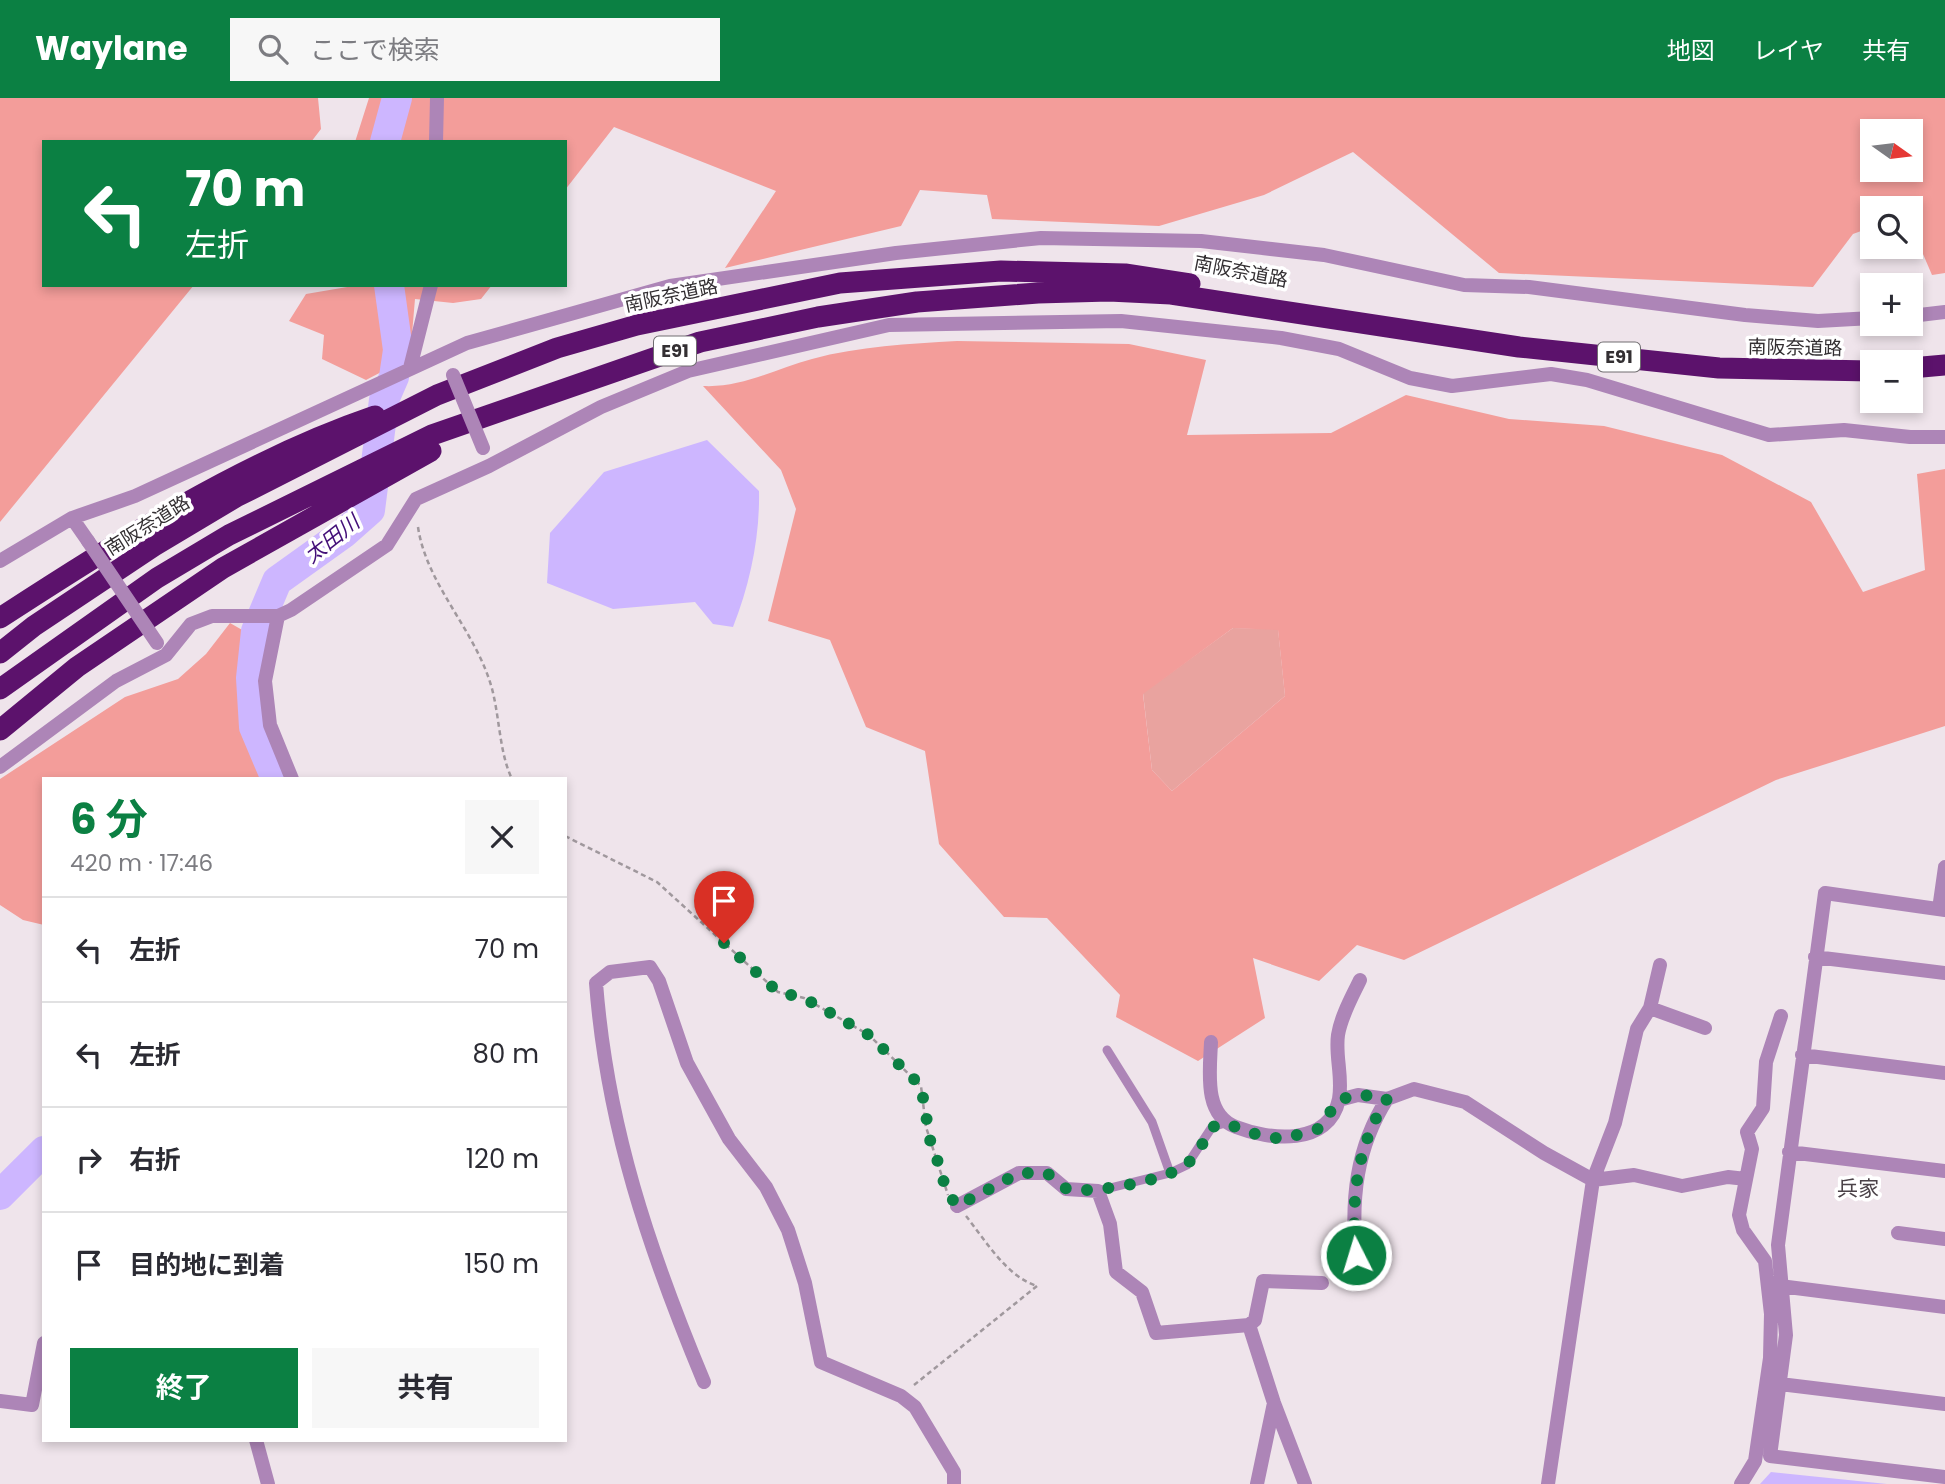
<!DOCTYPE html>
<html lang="ja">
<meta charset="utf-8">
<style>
body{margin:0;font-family:Poppins,"Noto Sans JP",sans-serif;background:#f7f7f7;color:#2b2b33;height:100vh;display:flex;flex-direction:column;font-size:26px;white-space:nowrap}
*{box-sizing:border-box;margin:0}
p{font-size:23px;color:#7c7c81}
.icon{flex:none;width:38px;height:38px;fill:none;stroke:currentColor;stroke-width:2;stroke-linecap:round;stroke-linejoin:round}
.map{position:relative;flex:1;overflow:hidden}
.sheet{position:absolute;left:42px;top:679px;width:525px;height:665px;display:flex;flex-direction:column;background:#fff;border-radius:0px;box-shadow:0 4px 10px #0003}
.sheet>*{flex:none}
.guide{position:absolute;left:42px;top:42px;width:525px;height:147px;border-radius:0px;box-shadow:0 4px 10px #0003;background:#0b8043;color:#fff;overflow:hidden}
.needle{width:46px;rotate:104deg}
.fabs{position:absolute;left:1860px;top:21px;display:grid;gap:14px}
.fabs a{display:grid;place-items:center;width:63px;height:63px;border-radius:0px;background:#fff;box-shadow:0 4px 10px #0003;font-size:35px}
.pin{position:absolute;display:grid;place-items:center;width:60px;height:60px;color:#fff;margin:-72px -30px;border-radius:50% 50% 50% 0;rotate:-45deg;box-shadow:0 0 7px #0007}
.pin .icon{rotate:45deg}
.me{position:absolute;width:77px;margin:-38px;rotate:355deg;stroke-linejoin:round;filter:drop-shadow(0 0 5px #0008)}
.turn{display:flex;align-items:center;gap:24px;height:147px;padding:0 28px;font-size:32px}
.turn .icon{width:91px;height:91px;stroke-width:2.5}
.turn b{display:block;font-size:49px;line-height:60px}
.round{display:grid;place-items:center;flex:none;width:74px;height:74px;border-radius:0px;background:#f7f7f7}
.headline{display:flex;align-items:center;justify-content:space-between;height:119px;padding:0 28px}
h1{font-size:42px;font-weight:700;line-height:52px;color:#0b8043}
.action{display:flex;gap:14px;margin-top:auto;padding:14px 28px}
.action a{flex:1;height:80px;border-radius:0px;background:#0b8043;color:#fff;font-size:28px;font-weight:700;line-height:80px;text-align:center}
.action a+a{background:#f7f7f7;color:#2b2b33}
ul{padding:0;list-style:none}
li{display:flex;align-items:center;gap:21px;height:105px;padding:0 28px;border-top:2px solid #e1e1e2}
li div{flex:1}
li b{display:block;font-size:26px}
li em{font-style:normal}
header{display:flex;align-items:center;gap:42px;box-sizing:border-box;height:98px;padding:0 35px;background:#0b8043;color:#fff}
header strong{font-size:33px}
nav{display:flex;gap:38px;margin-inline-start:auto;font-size:24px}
.search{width:490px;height:63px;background:#f7f7f7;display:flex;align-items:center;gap:18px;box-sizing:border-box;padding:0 24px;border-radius:0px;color:#7c7c81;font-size:26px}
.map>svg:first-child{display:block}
.green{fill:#e9a39f}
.forest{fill:#f39d9a;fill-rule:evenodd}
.water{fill:#cdb6ff}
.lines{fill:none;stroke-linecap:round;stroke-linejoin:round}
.river{stroke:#cdb6ff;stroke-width:30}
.path{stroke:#a0989d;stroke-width:2.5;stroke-dasharray:5 3.5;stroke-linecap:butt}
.lane{stroke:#ad85b7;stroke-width:9}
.street{stroke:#ad85b7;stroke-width:14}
.highway{stroke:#5c126c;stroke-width:21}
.street-bridge{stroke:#ad85b7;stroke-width:14}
.route{stroke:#0b8043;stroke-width:12;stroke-dasharray:0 21.6}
.labels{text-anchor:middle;stroke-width:7;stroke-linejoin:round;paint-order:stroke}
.shield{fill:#fff;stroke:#706d70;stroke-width:2}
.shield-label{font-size:18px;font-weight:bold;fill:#332f32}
.street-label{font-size:19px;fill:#332f32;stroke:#fff}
.water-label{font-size:21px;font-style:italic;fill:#430f78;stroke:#fff}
.neighbourhood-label{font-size:21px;fill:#4b4248;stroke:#fff}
</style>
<header>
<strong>Waylane</strong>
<div class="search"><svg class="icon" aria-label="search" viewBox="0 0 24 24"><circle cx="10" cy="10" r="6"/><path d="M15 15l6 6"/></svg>ここで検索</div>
<nav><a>地図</a><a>レイヤ</a><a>共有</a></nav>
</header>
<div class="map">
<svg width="1945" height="1386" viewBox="0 0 1945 1386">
<rect width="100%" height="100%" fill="#efe4eb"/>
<path class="green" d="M1233,530L1278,531L1285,598L1172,693L1152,672L1143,595Z"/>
<path class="forest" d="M0,0H318L321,31L311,44H44V187H194L0,424Z
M369,0H1945V175L1932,177L1911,128V110H1872V129L1853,136L1813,189L1499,175L1353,54L1264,97L1159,128L992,121L987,97L920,92L901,128L725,170L776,93L614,29L565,92V44H355ZM1872,33H1911V72H1872Z
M359,187H492L481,201L453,205L415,201L410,259L366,282L322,261L324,237L289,223L306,196Z
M957,243L1129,246L1206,262L1187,337L1331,335L1406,297L1509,321L1604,328L1722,357L1811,404L1863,494L1925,472L1917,376L1945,371V628L1776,682L1404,862L1357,847L1319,883L1253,860L1265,920L1198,963L1116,919L1120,897L1047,820L1004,819L939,746L925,653L866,629L830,542L768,523L796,411L781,372L703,288C742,290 775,271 812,261C859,248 909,246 957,243ZM1233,530L1278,532L1285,598L1172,693L1152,672L1143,596Z
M230,525L244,533L240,568L262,681H44V827L23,822L0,807V681L125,599L178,581L206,556Z"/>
<path class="water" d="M707,342L759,393C760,439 750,486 733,529L713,526L695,504L613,511L547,485L550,435L604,374Z
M1771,1374L1887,1386H1760Z"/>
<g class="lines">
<path class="river" d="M385,44L397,0
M276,681L254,629L251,580L256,533L277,483L344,435L370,412L384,302L394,279L398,252L389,187
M0,1097L44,1053"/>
<path class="path" d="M418,429C426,484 471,528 489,581C500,612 498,652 512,681
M565,738L657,784L778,894L804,900L869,937L921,988L926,1029L948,1097
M966,1118C985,1142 1007,1179 1037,1188
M914,1287L1037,1188"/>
<path class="lane" d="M1107,952L1152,1024L1170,1075
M1098,1093L1170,1075L1187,1067L1212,1029L1225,1025"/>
<path class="street" d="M436,44L437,0
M1911,218L1945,214
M410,270L431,187
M72,420L88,443
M0,463L72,420L135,398L467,245L670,188L896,155L1041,140L1201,143L1324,157L1464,187L1529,189L1745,217L1818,223L1872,220
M278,518L265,583L270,627L292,681
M0,669L116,583L166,557L191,526L212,518H278L291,512L387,447L416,401L489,368L601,309L688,273L889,227L1121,223L1281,240L1339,251L1410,280L1452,288L1551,276L1587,282L1769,337L1844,332L1910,339H1945
M1939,811L1945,769
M1945,812L1825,795L1778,1147L1786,1237L1770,1358L1945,1379
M1815,859L1945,875
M1650,910L1705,930
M1211,944C1210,973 1203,1017 1236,1029C1269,1042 1329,1049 1339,1001C1343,979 1335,958 1338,937C1341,918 1352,899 1360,882
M1802,957L1945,975
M1339,1002L1358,997L1387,1001L1414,991L1465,1004L1544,1055L1593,1082L1634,1077L1682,1088L1728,1079L1746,1081
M1789,1054L1945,1073
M957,1108L1019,1075H1047L1066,1091L1098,1093L1110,1126L1116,1174L1142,1194L1156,1235L1249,1227L1274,1305L1305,1386
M1898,1135L1945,1141
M1356,1157C1351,1101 1356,1050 1387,1001
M1780,1188L1945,1209
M1249,1227L1255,1222L1263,1183L1322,1185
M704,1284C649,1152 607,1028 596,885L610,874L650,869L659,883L687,965L729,1041L766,1089L788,1132L805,1185L821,1264L901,1298L915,1309L954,1374V1386
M1780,1286L1945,1306
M0,1303L32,1307L44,1245
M256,1342L268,1386
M1257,1386L1274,1305
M1548,1386L1593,1082L1615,1025L1637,931L1650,910L1660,867
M1741,1386L1755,1363L1770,1260L1771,1216L1765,1163L1743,1132L1739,1117L1752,1051L1747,1034L1763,1010L1766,964L1781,918"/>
<path class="highway" d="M1911,270L1945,267
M0,520C117,444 243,363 375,318
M0,555L34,528L154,448L236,399L437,297L557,250L637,227L840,185L1001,173L1125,176L1190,186
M0,591L157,480L229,437L432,337L700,244L818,219L917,204L1038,195L1109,193L1171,196L1519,249L1719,270L1872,273
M0,632L77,569L223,470L431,353"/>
<path class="street-bridge" d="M453,277L483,350
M88,443L157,545"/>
</g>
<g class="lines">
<path class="route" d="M724,845L778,894L804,900L869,937L921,988L931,1047L943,1076L944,1089L957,1108L1019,1075H1047C1053,1080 1061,1089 1068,1091C1092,1096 1171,1082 1188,1065C1198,1056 1205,1041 1212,1029L1225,1025L1261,1038L1282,1041L1318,1031L1339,1002L1358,996L1387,1001C1356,1049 1351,1102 1356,1157"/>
</g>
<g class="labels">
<g class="shield">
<rect x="654" y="238.5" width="42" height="29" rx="5"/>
<rect x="1598" y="244.5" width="42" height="29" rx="5"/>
</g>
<g class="shield-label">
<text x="675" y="259">E91</text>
<text x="1619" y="265">E91</text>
</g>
<g class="street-label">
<text transform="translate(1241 173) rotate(11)" y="7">南阪奈道路</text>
<text transform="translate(671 197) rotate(-12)" y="7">南阪奈道路</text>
<text transform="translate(1795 249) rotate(1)" y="7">南阪奈道路</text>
<text transform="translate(147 427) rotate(-32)" y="7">南阪奈道路</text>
</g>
<g class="water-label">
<text transform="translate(332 441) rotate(-38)" y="7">太田川</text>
</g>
<g class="neighbourhood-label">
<text x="1858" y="1098">兵家</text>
</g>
</g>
</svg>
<div class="fabs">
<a><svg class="needle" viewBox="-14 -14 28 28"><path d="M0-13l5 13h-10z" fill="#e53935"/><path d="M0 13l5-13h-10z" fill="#7c7c81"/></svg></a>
<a><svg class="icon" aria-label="search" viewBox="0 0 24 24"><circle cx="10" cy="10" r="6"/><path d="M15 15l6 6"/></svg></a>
<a>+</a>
<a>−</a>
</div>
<div class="pin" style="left:724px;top:845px;background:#d93025"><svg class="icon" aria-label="arrive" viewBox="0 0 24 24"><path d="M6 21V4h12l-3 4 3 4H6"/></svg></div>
<svg class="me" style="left:1356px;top:1157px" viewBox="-20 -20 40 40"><circle r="17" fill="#0b8043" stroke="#fff" stroke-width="3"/><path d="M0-11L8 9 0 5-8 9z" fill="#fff"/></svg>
<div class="guide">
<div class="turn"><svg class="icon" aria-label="left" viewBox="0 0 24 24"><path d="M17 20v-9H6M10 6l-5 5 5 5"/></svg><div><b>70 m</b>左折</div></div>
</div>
<section class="sheet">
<div class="headline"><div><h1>6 分</h1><p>420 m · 17:46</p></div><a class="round"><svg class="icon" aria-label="close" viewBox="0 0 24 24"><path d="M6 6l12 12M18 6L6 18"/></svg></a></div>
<ul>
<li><svg class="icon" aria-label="left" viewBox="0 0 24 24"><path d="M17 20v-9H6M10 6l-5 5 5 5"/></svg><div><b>左折</b></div><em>70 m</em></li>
<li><svg class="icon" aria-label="left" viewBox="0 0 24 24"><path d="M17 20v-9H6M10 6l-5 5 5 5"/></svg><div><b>左折</b></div><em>80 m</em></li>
<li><svg class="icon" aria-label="right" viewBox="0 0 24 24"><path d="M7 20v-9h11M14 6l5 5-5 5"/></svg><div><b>右折</b></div><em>120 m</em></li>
<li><svg class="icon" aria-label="arrive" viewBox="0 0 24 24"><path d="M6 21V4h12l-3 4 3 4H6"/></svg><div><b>目的地に到着</b></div><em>150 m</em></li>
</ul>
<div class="action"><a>終了</a><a>共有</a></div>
</section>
</div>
